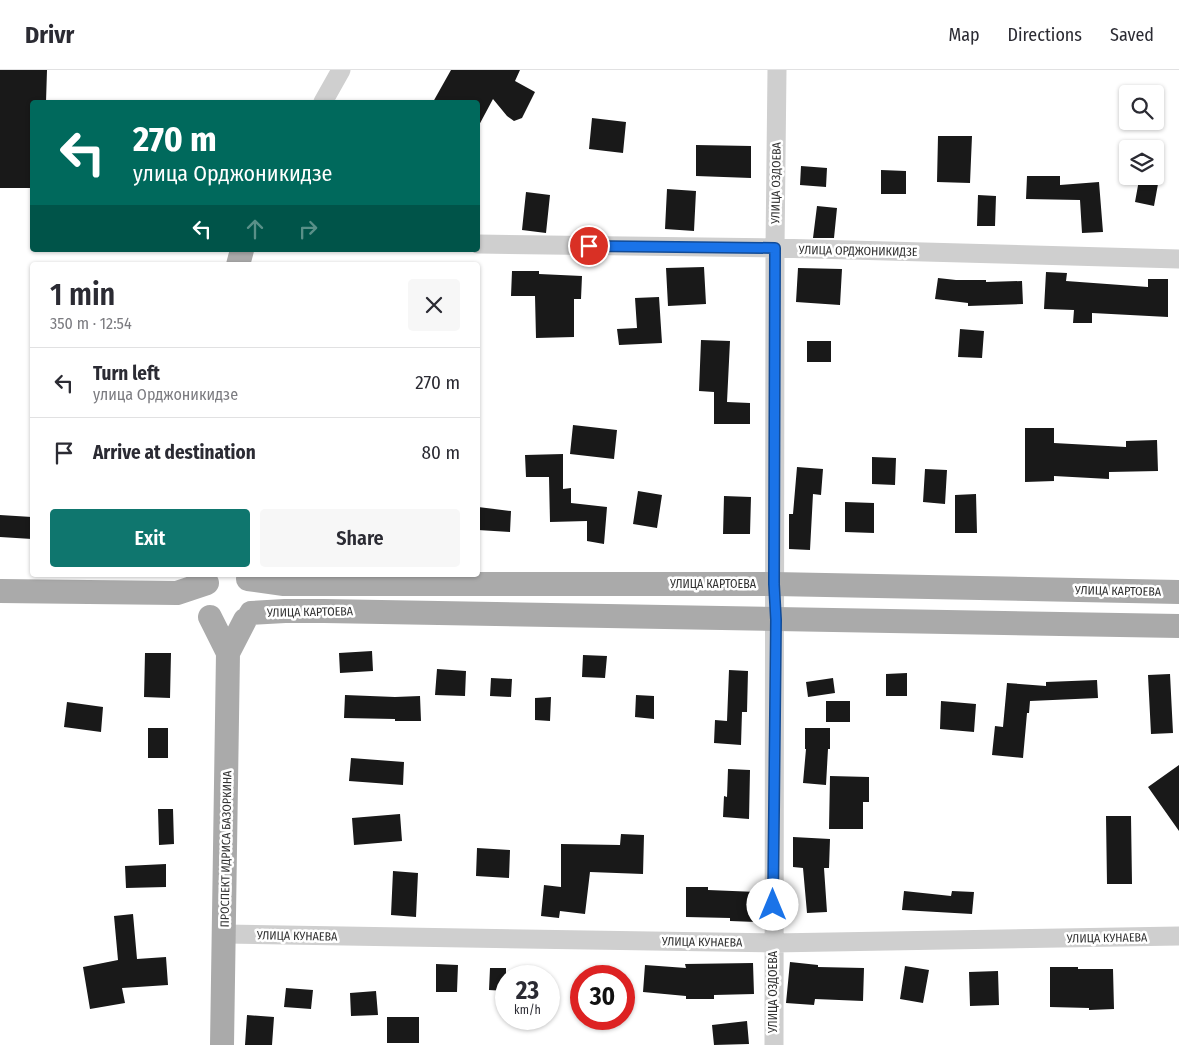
<!DOCTYPE html>
<meta charset="utf-8">
<style>
body{margin:0;font-family:"Fira Sans Condensed",sans-serif;background:#f7f7f7;color:#2b2b33;height:100vh;display:flex;flex-direction:column;font-size:19px;white-space:nowrap}
*{box-sizing:border-box;margin:0}
p{font-size:16px;color:#7c7c81}
.icon{flex:none;width:28px;height:28px;fill:none;stroke:currentColor;stroke-width:2;stroke-linecap:round;stroke-linejoin:round}
.map{position:relative;flex:1;overflow:hidden}
.panel{position:absolute;left:30px;top:192px;width:450px;height:315px;display:flex;flex-direction:column;background:#fff;border-radius:5px;box-shadow:0 1px 4px #0004}
.panel>*{flex:none}
.hud{position:absolute;left:30px;top:30px;width:450px;height:152px;border-radius:5px;box-shadow:0 1px 4px #0004;background:#00695c;color:#fff;overflow:hidden}
.controls{position:absolute;left:1119px;top:15px;display:grid;gap:10px}
.controls a{display:grid;place-items:center;width:45px;height:45px;border-radius:5px;background:#fff;box-shadow:0 1px 4px #0004;font-size:25px}
.speed{position:absolute;left:495px;top:895px;display:flex;gap:10px;font-size:25px;font-weight:700;text-align:center}
.speed>*{display:grid;place-content:center;width:65px;height:65px;border-radius:50%;background:#fff;box-shadow:0 1px 4px #0004;line-height:1}
.speed small{font-size:12px;font-weight:400}
.speed .limit{border:8px solid #d22;background:#fff;color:#111}
.pin{position:absolute;display:grid;place-items:center;width:42px;height:42px;color:#fff;margin:-21px;border:2px solid #fff;border-radius:50%;box-shadow:0 1px 5px #0007}
.me{position:absolute;width:55px;margin:-28px;rotate:0deg;stroke-linejoin:round;filter:drop-shadow(0 0 4px #0008)}
.turn{display:flex;align-items:center;gap:18px;height:105px;padding:0 20px;font-size:22px}
.turn .icon{width:65px;height:65px;stroke-width:2.5}
.turn b{display:block;font-size:35px;line-height:42px}
.lanes{display:flex;align-items:center;height:48px;padding:0 20px;background:#0003;justify-content:center;gap:25px;direction:ltr}
.lanes .off{opacity:.35}
.round{display:grid;place-items:center;flex:none;width:52px;height:52px;border-radius:5px;background:#f7f7f7}
.summary{display:flex;align-items:center;justify-content:space-between;height:85px;padding:0 20px}
h1{font-size:30px;font-weight:600;line-height:38px}
.cta{display:flex;gap:10px;margin-top:auto;padding:10px 20px}
.cta a{flex:1;height:58px;border-radius:5px;background:#0f766e;color:#fff;font-size:20px;font-weight:600;line-height:58px;text-align:center}
.cta a+a{background:#f7f7f7;color:#2b2b33}
ul{padding:0;list-style:none}
li{display:flex;align-items:center;gap:15px;height:70px;padding:0 20px;border-top:1px solid #e1e1e2}
li div{flex:1}
li b{display:block;font-size:19px}
li em{font-style:normal}
header{display:flex;align-items:center;gap:30px;box-sizing:border-box;height:70px;padding:0 25px;background:#fff;border-bottom:1px solid #e1e1e2}
header strong{font-size:24px}
nav{display:flex;gap:28px;margin-inline-start:auto;font-size:18px}
.map>svg:first-child{display:block}
.building{fill:#191919}
.lines{fill:none;stroke-linecap:round;stroke-linejoin:round}
.minor{stroke:#cfcfcf;stroke-width:19}
.major{stroke:#aaa;stroke-width:24}
.route-casing{stroke:#114b97;stroke-width:12}
.route{stroke:#1a73e8;stroke-width:9}
.labels{text-anchor:middle;stroke-width:5;stroke-linejoin:round;paint-order:stroke}
.street-label{font-size:12px;fill:#323232;stroke:#fff}
</style>
<header>
<strong>Drivr</strong>
<nav><a>Map</a><a>Directions</a><a>Saved</a></nav>
</header>
<div class="map">
<svg width="1179" height="975" viewBox="0 0 1179 975">
<rect width="100%" height="100%" fill="#fff"/>
<path class="building" d="M0,0H47L46,32H32V118H0Z
M451,0H520L515,11L535,22L522,48L514,51L507,46L493,29L478,57V32H433Z
M592,48L626,52L623,83L589,79Z
M938,66H972L970,113L937,112Z
M696,75L751,76V108L696,106Z
M801,96L827,98L826,117L800,115Z
M881,100L906,101V124H881Z
M1027,106H1060V115L1099,112L1103,162L1082,163L1080,130L1026,129Z
M1139,110L1158,114L1154,136L1135,132Z
M667,119L696,121L694,161L665,159Z
M526,122L550,125L546,163L522,160Z
M978,125L996,126L995,156H977Z
M817,136L837,138L834,168H813Z
M704,197L706,234L668,236L666,198Z
M798,198L842,199L840,235L796,232Z
M512,201H539V204L582,206L581,229H574V267L536,268L535,226H511Z
M1046,202L1067,203L1066,211L1148,217V209H1168V247L1092,243V253H1073L1074,240L1044,239Z
M938,208L956,210H986V212L1022,211L1023,234L968,236V233L935,229Z
M659,227L662,273L619,275L617,259L637,258L635,228Z
M960,259L984,261L982,288L958,287Z
M701,270L730,271L727,332L750,333V354H714V322L699,321Z
M807,271H831V292H807Z
M573,355L617,360L614,389L570,384Z
M1025,358H1054V373L1126,377V371L1157,370L1158,401L1109,402V409L1054,406V411L1025,412Z
M563,384V419L571,418V433L607,437L604,474L587,471V451L550,452L549,407H526L525,385Z
M872,387L896,388L895,415L872,414Z
M797,397L823,399L821,425L813,424L810,480L789,479V444H793Z
M925,399L947,400L945,434L923,432Z
M638,421L662,425L657,458L633,454Z
M976,424L977,463H955V425Z
M724,426L751,427L750,464H723Z
M845,432L874,433V463L845,462Z
M478,437L511,441L510,462L478,460Z
M0,445L32,447V469L0,467Z
M372,581L373,601L340,603L339,583Z
M145,583H171L170,628L144,627Z
M583,585L607,586L605,608L582,607Z
M437,599L466,601L465,626L435,625Z
M729,600L748,601L747,642H742L741,675L714,673L715,650L727,651Z
M907,603V626H886V604Z
M1170,604L1173,663L1151,664L1148,605Z
M491,608L512,609L511,627L490,626Z
M833,608L835,623L808,627L806,612Z
M1097,610L1098,628L1030,631L1029,643H1027L1023,688L992,685L995,656L1003,657L1007,613L1046,616V612Z
M345,625L395,627L420,626L421,651H395V649L344,648Z
M636,625L654,626V649L635,647Z
M551,627L550,651L535,650V628Z
M826,631H850V652H826Z
M941,631L976,634L974,662L940,659Z
M67,632L103,637L101,662L64,657Z
M148,658H168V688H148Z
M805,658H830V679H828L826,715L803,713L806,679H805Z
M351,688L404,692L403,715L349,711Z
M1179,695V761L1148,717Z
M728,699L750,700L749,749L723,747L724,726L727,727Z
M830,706L869,707V732H863V759H829Z
M158,739H173L174,774L159,775Z
M400,744L402,771L354,775L352,748Z
M1106,746H1131L1132,814H1107Z
M621,764L644,765L643,804L590,802L585,844L560,841L559,848L541,846L544,815L561,817V774L620,775Z
M793,767L830,769L829,798H824L827,842L807,843L803,798L793,797Z
M477,778L510,780L509,808L476,806Z
M166,794V817L126,818L125,796Z
M393,801L418,803L416,847L391,845Z
M686,817H708V820L757,822L756,852L730,851V848L686,847Z
M904,821L951,826L952,821L974,822L972,844L902,840Z
M133,844L137,889L166,887L168,915L122,918L125,933L90,939L83,897L118,890L114,846Z
M790,892L818,895V897L864,898L863,931L815,929L814,935L786,933Z
M753,893L754,924L714,925V929H686V926L643,922L645,895L686,898L685,894Z
M436,894L458,895L457,922H436Z
M905,896L929,900L923,933L900,929Z
M1050,897H1078V899H1113L1114,939L1089,940V938L1050,937Z
M490,898H506V921L489,920Z
M998,901L999,935L970,936L969,902Z
M286,918L313,920L311,939L284,937Z
M376,921L378,945L351,946L350,923Z
M247,945L274,947L272,975H245Z
M387,947H419V973H387Z
M747,951L749,974L714,975L712,955Z"/>
<g class="lines">
<path class="minor" d="M323,32L341,0
M478,174L775,178L1179,189
M225,864L773,873L1179,866
M774,975L775,178L777,0"/>
<path class="major" d="M238,195L242,180
M248,509L284,514H774L1179,522
M0,521L177,523L207,513
M251,543L285,541H324L1179,556
M210,547L228,583L222,975
M228,583L245,550"/>
</g>
<g class="lines">
<defs>
<path id="route" d="M589,176L775,178L774,514L776,550L773,835"/>
</defs>
<use href="#route" class="route-casing"/>
<use href="#route" class="route"/>
</g>
<g class="labels">
<g class="street-label">
<text transform="translate(776 113) rotate(-89)" y="4">УЛИЦА ОЗДОЕВА</text>
<text transform="translate(858 181) rotate(1)" y="4">УЛИЦА ОРДЖОНИКИДЗЕ</text>
<text x="713" y="518">УЛИЦА КАРТОЕВА</text>
<text transform="translate(1118 521) rotate(1)" y="4">УЛИЦА КАРТОЕВА</text>
<text transform="translate(310 542) rotate(-1)" y="4">УЛИЦА КАРТОЕВА</text>
<text transform="translate(226 779) rotate(-89)" y="4">ПРОСПЕКТ ИДРИСА БАЗОРКИНА</text>
<text transform="translate(297 866) rotate(1)" y="4">УЛИЦА КУНАЕВА</text>
<text transform="translate(1107 868) rotate(-1)" y="4">УЛИЦА КУНАЕВА</text>
<text transform="translate(702 872) rotate(1)" y="4">УЛИЦА КУНАЕВА</text>
<text transform="translate(773 922) rotate(-90)" y="4">УЛИЦА ОЗДОЕВА</text>
</g>
</g>
</svg>
<div class="controls">
<a><svg class="icon" aria-label="search" viewBox="0 0 24 24"><circle cx="10" cy="10" r="6"/><path d="M15 15l6 6"/></svg></a>
<a><svg class="icon" aria-label="layers" viewBox="0 0 24 24"><path d="M12 4l9 5-9 5-9-5zM3 14l9 5 9-5"/></svg></a>
</div>
<div class="speed"><div>23<small>km/h</small></div><div class="limit">30</div></div>
<div class="pin" style="left:589px;top:176px;background:#d93025"><svg class="icon" aria-label="arrive" viewBox="0 0 24 24"><path d="M6 21V4h12l-3 4 3 4H6"/></svg></div>
<svg class="me" style="left:773px;top:835px" viewBox="-20 -20 40 40"><circle r="19" fill="#fff"/><path d="M0-13L10 11 0 6-10 11z" fill="#1a73e8"/></svg>
<div class="hud">
<div class="turn"><svg class="icon" aria-label="left" viewBox="0 0 24 24"><path d="M17 20v-9H6M10 6l-5 5 5 5"/></svg><div><b>270 m</b>улица Орджоникидзе</div></div>
<div class="lanes"><svg class="icon" aria-label="left" viewBox="0 0 24 24"><path d="M17 20v-9H6M10 6l-5 5 5 5"/></svg><svg class="icon off" aria-label="ahead" viewBox="0 0 24 24"><path d="M12 20V5M6 11l6-6 6 6"/></svg><svg class="icon off" aria-label="right" viewBox="0 0 24 24"><path d="M7 20v-9h11M14 6l5 5-5 5"/></svg></div>
</div>
<section class="panel">
<div class="summary"><div><h1>1 min</h1><p>350 m · 12:54</p></div><a class="round"><svg class="icon" aria-label="close" viewBox="0 0 24 24"><path d="M6 6l12 12M18 6L6 18"/></svg></a></div>
<ul>
<li><svg class="icon" aria-label="left" viewBox="0 0 24 24"><path d="M17 20v-9H6M10 6l-5 5 5 5"/></svg><div><b>Turn left</b><p>улица Орджоникидзе</p></div><em>270 m</em></li>
<li><svg class="icon" aria-label="arrive" viewBox="0 0 24 24"><path d="M6 21V4h12l-3 4 3 4H6"/></svg><div><b>Arrive at destination</b></div><em>80 m</em></li>
</ul>
<div class="cta"><a>Exit</a><a>Share</a></div>
</section>
</div>
